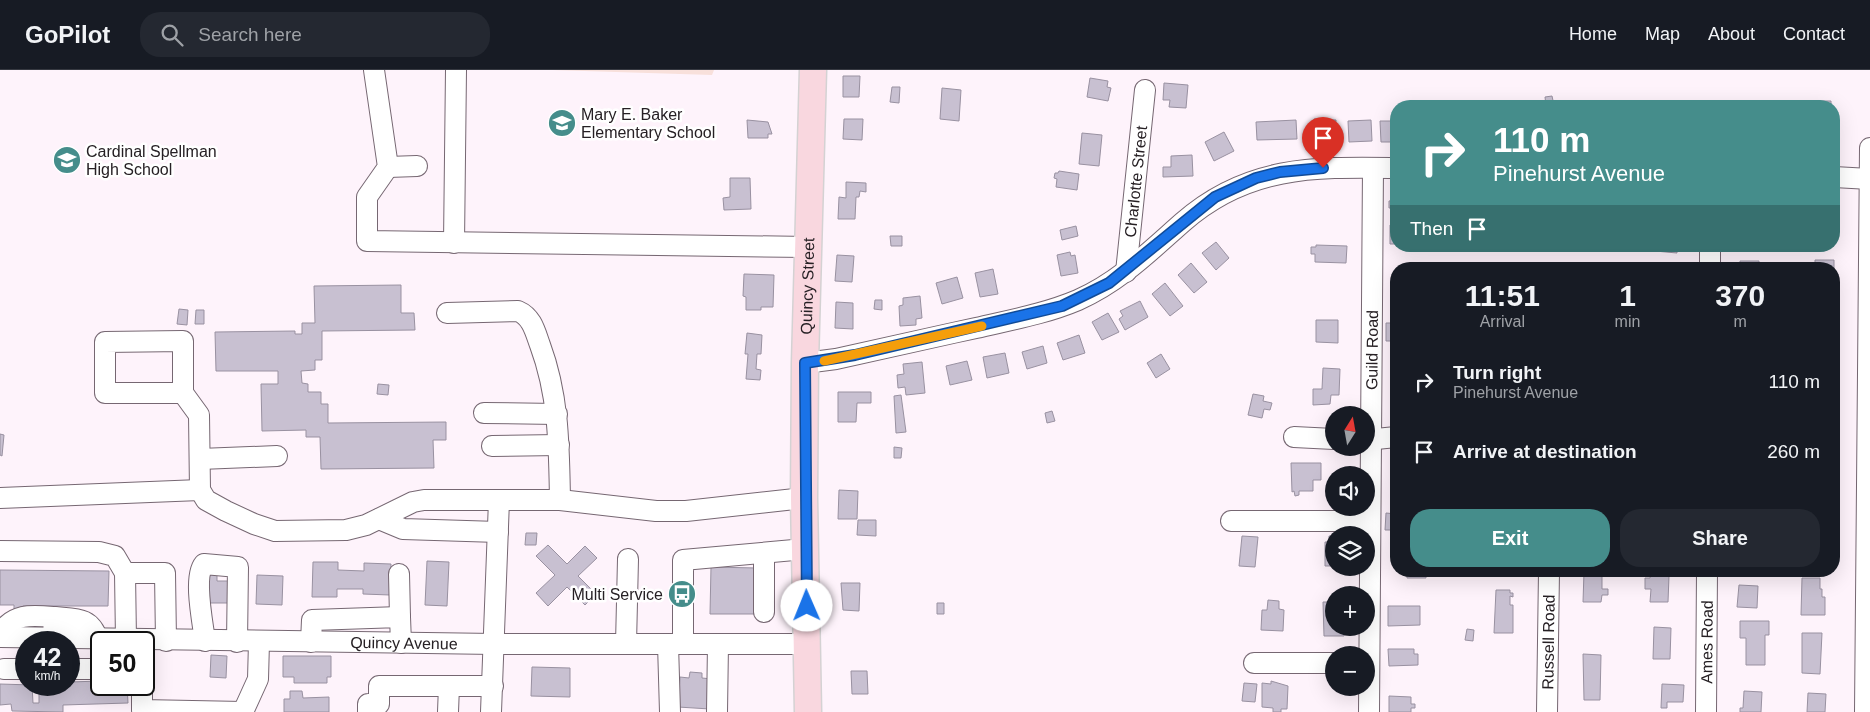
<!DOCTYPE html>
<meta charset="utf-8">
<style>
body{margin:0;font-family:Arial,sans-serif;background:#242831;color:#f1f3f6;height:100vh;display:flex;flex-direction:column;font-size:19px;white-space:nowrap}
*{box-sizing:border-box;margin:0}
p{font-size:16px;color:#9ea1a6}
.icon{flex:none;width:28px;height:28px;fill:none;stroke:currentColor;stroke-width:2;stroke-linecap:round;stroke-linejoin:round}
.map{position:relative;flex:1;overflow:hidden}
.drawer{position:absolute;left:1390px;top:192px;width:450px;height:315px;display:flex;flex-direction:column;background:#171b24;border-radius:20px;box-shadow:0 5px 20px #0002}
.drawer>*{flex:none}
.top-card{position:absolute;left:1390px;top:30px;width:450px;height:152px;border-radius:20px;box-shadow:0 5px 20px #0002;background:#458d8b;color:#fff;overflow:hidden}
.needle{width:32px;rotate:11deg}
.controls{position:absolute;left:1325px;top:336px;display:grid;gap:10px}
.controls a{display:grid;place-items:center;width:50px;height:50px;border-radius:50%;background:#171b24;box-shadow:0 5px 20px #0002;font-size:25px}
.speed{position:absolute;left:15px;top:561px;display:flex;gap:10px;font-size:25px;font-weight:700;text-align:center}
.speed>*{display:grid;place-content:center;width:65px;height:65px;border-radius:50%;background:#171b24;box-shadow:0 5px 20px #0002;line-height:1}
.speed small{font-size:12px;font-weight:400}
.speed .limit{border:2px solid #111;border-radius:8px;background:#fff;color:#111}
.pin{position:absolute;display:grid;place-items:center;width:42px;height:42px;color:#fff;margin:-51px -21px;border-radius:50% 50% 50% 0;rotate:-45deg;box-shadow:0 0 5px #0007}
.pin .icon{rotate:45deg}
.me{position:absolute;width:55px;margin:-28px;rotate:359deg;stroke-linejoin:round;filter:drop-shadow(0 0 4px #0008)}
.turn{display:flex;align-items:center;gap:18px;height:105px;padding:0 20px;font-size:22px}
.turn .icon{width:65px;height:65px;stroke-width:2.5}
.turn b{display:block;font-size:35px;line-height:42px}
.then{display:flex;align-items:center;height:48px;padding:0 20px;background:#0003;gap:10px;font-size:19px}
.eta{display:flex;justify-content:space-evenly;align-items:center;height:85px;text-align:center}
.eta b{font-size:30px;font-weight:700;line-height:35px}
.button{display:flex;gap:10px;margin-top:auto;padding:10px 20px}
.button a{flex:1;height:58px;border-radius:20px;background:#458d8b;color:#fff;font-size:20px;font-weight:700;line-height:58px;text-align:center}
.button a+a{background:#242831;color:#f1f3f6}
ul{padding:0;list-style:none}
li{display:flex;align-items:center;gap:15px;height:70px;padding:0 20px}
li div{flex:1}
li b{display:block;font-size:19px}
li em{font-style:normal}
header{display:flex;align-items:center;gap:30px;box-sizing:border-box;height:70px;padding:0 25px;background:#171b24;border-bottom:1px solid #363941}
header strong{font-size:24px}
nav{display:flex;gap:28px;margin-inline-start:auto;font-size:18px}
.search{width:350px;height:45px;background:#242831;display:flex;align-items:center;gap:12px;box-sizing:border-box;padding:0 18px;border-radius:20px;color:#9ea1a6;font-size:19px}
.map>svg:first-child{display:block}
.green{fill:#f8e0db}
.building{fill:#c8c0d1;stroke:#9991a1}
.lines{fill:none;stroke-linecap:round;stroke-linejoin:round}
.minor-casing{stroke:#766772;stroke-width:22}
.major-casing{stroke:#d4d2d3;stroke-width:29}
.minor{stroke:#fff;stroke-width:20}
.major{stroke:#f9d7df;stroke-width:26}
.route-casing{stroke:#114b97;stroke-width:12}
.route{stroke:#1a73e8;stroke-width:9}
.slow{stroke:#f59e0b;stroke-width:9}
.labels{text-anchor:middle;stroke-width:5;stroke-linejoin:round;paint-order:stroke}
.poi-label{font-size:16px;fill:#262024;stroke:#fff;text-anchor:start}
.street-label{font-size:16px;fill:#262024;stroke:#fff}
</style>
<header>
<strong>GoPilot</strong>
<div class="search"><svg class="icon" aria-label="search" viewBox="0 0 24 24"><circle cx="10" cy="10" r="6"/><path d="M15 15l6 6"/></svg>Search here</div>
<nav><a>Home</a><a>Map</a><a>About</a><a>Contact</a></nav>
</header>
<div class="map">
<svg width="1870" height="642" viewBox="0 0 1870 642">
<rect width="100%" height="100%" fill="#fef3fb"/>
<path class="green" d="M552,0H714L712,5Z"/>
<path class="building" d="M843,6H860L859,27H843Z
M1090,8L1108,11L1107,17L1111,18L1108,31L1087,27Z
M1164,13L1188,15L1186,38L1169,37L1170,30H1163Z
M892,17H900L899,33L890,32Z
M942,18L961,20L959,51L940,49Z
M1552,26L1554,35L1546,36L1545,27Z
M1813,31H1831V36H1813Z
M844,49H863L862,70L843,69Z
M1314,49L1336,50L1335,72L1313,70Z
M747,50L768,52L772,64H768V68H748Z
M1296,50L1297,69L1257,70L1256,52Z
M1371,50L1372,71L1349,72L1348,51Z
M1380,51H1396V72H1381Z
M1224,62L1234,81L1214,91L1205,72Z
M1082,63L1102,65L1099,96L1079,94Z
M1192,85L1193,106L1163,107V97H1171V86Z
M1059,101L1079,104L1077,120L1056,117L1057,109L1054,108L1055,103H1058Z
M730,108H750L751,139L724,140L723,128L730,127Z
M846,112L866,113V122L860,121L859,127H856L855,149H838L839,127L846,128Z
M1394,120H1396V138H1389V131L1394,130Z
M1390,155L1396,156V174H1390Z
M1076,156L1078,166L1062,170L1060,160Z
M890,166H902V176H891Z
M1216,172L1229,188L1216,200L1202,183Z
M1316,175L1347,176L1346,193L1315,192V184H1311V177H1316Z
M1655,176H1677V183L1655,181Z
M1070,182L1071,186L1075,185L1078,203L1061,206L1057,185Z
M837,185L854,186L852,212L835,211Z
M1815,190H1834V212V199H1815Z
M1740,191H1759V199H1740Z
M1191,193L1207,212L1194,223L1178,205Z
M1512,196L1543,197V199H1512Z
M993,199L998,224L980,227L975,203Z
M744,204L774,205L773,237H761V240H746V227L743,226Z
M957,207L963,228L942,234L936,213Z
M1165,213L1183,236L1170,246L1152,224Z
M401,215V243H414L415,260L322,261V290H315V300L301,301L302,313L308,314V322H321V334H328V353L446,352V370H433L434,398L321,399L320,367H306V360L262,361L261,314H278V301H216L215,262L295,261V264H302V253H315L314,216Z
M920,226L922,248L916,249V255L900,256L899,236L903,235V228Z
M875,230H882V240L874,239Z
M1140,231L1148,247L1125,260L1119,249L1123,246L1120,241Z
M836,232L853,233V259L835,258Z
M179,239L188,240L187,255L177,254Z
M196,240H204V254H195Z
M1108,243L1119,262L1102,270L1092,252Z
M1316,250H1338V273L1316,272Z
M1386,253H1396V271H1386Z
M747,263L762,265L761,284H757L756,299L761,300L760,310L746,309L748,284H745Z
M1079,265L1085,283L1063,290L1057,273Z
M1043,276L1047,293L1027,299L1022,282Z
M1005,283L1009,303L987,308L983,287Z
M1161,284L1170,299L1156,308L1147,293Z
M967,291L972,310L950,315L946,296Z
M922,292L925,323L906,325L905,317L898,318L897,305L904,304L903,294Z
M1323,298L1340,299L1339,325H1331L1330,334L1313,335V319H1322Z
M378,314L389,315L388,325L377,324Z
M838,322H871V333H857L856,352H838Z
M1253,324L1264,326L1263,331L1272,333L1270,340L1264,339L1262,348L1248,345Z
M901,325L906,362L896,363L894,326Z
M1052,341L1055,351L1047,353L1045,343Z
M0,364L4,365L2,386L0,385Z
M894,377L902,378L901,388H894Z
M1291,393H1321V410H1313V421H1299V425L1295,426L1294,421L1292,422Z
M839,420L858,421L857,449H838Z
M1386,443L1396,444V460H1385Z
M858,450H876V466L857,465Z
M526,463H537L536,475H525Z
M1242,466L1258,467L1255,497L1239,496Z
M1329,466H1334V496H1325V472H1329Z
M548,475L567,494L585,476L597,488L578,506L596,524L585,535L567,517L548,536L536,523L555,505L536,486Z
M427,491L449,492L447,536L425,535Z
M313,492H338V500L364,501V493L391,494L390,525L363,524V519H337V527H312Z
M711,497L757,498L756,544H710Z
M0,500L109,501L108,536H23V542H14V535H0Z
M1407,501H1426V508H1407Z
M1648,501H1674V506H1669L1668,532H1650L1651,519H1645V508H1650L1651,503Z
M1584,502L1602,503V519H1608V525H1602L1601,532H1583Z
M208,504L217,505V511H230V533H203Z
M257,505L283,506L282,535L256,534Z
M1802,508H1820V519H1822V527H1825V545H1801Z
M841,513H860L859,541L843,540Z
M1739,515L1758,516L1757,538L1737,537Z
M1496,520H1510V523H1513V527L1510,526V535H1513V563H1494Z
M1268,530L1279,531V539L1284,540L1283,561L1261,560L1262,540H1267Z
M1323,532H1331V537H1334V558H1344V566H1324Z
M937,533H944V544H937Z
M1388,536H1420V555L1388,556Z
M1740,551H1769V565H1765V595H1746V568H1740Z
M1654,557L1671,558L1670,589H1653Z
M1467,559L1474,560L1473,571L1465,570Z
M1802,563H1822L1820,604L1802,603Z
M1388,579H1414V584H1418V595L1389,596Z
M1583,584L1601,585L1600,630H1584Z
M211,585L227,586L226,608L210,607Z
M283,586H331V607H327V613H294V607H283Z
M532,597L570,598V627L531,626Z
M851,601H867L868,624H852Z
M690,602L702,603V608L712,609L710,639L678,637L680,607L689,608Z
M101,611V615H127L128,633L63,635V642L12,641L11,634L0,635V614L32,615L33,633H39V615H69V612Z
M1271,611L1288,616L1287,639H1281V642H1273V638L1262,637V613L1271,614Z
M1244,613L1257,614L1255,632L1242,631Z
M1662,614L1684,615L1683,632H1667V638H1661Z
M290,621H302L303,628L329,627V642H284V629H290Z
M1744,621L1762,622L1761,642H1740V638H1743Z
M1808,623L1826,624L1825,642H1807Z
M1389,626L1411,627V634H1415V638H1411V642H1389Z"/>
<g class="lines">
<defs>
<g id="minor">
<path d="M374,0L388,97L367,127V171L808,177"/>
<path d="M388,97L417,96"/>
<path d="M1834,107L1870,109"/>
<path d="M454,173L456,0"/>
<path d="M1710,199V176"/>
<path id="s1" d="M1126,202L1145,20"/>
<path d="M447,243L518,241C532,247 535,261 540,275C559,326 559,376 560,430"/>
<path d="M805,293L836,289C882,279 929,268 976,258C1010,250 1045,244 1078,230C1119,212 1150,181 1183,152C1248,95 1315,97 1396,98"/>
<path d="M183,323V271L105,272V323H183L199,345L200,420L206,430L226,441L254,454L275,461L346,460L366,455L413,432L424,430H499L491,642"/>
<path d="M484,343L557,344"/>
<path d="M1294,367L1334,369"/>
<path d="M1366,370L1396,367"/>
<path d="M492,376L559,375"/>
<path d="M200,389L277,386"/>
<path d="M0,428L200,420"/>
<path d="M499,430H560L656,441H686L804,428"/>
<path d="M379,449L403,459L498,462"/>
<path d="M1231,451H1369"/>
<path d="M0,481L99,482L115,486L125,503L126,570"/>
<path d="M764,483V542"/>
<path d="M125,503H165L166,571"/>
<path d="M399,504L400,547"/>
<path d="M0,564C13,543 31,545 54,547"/>
<path id="s2" d="M0,567L495,574H808"/>
<path d="M53,568L54,547C75,549 91,546 98,570"/>
<path d="M205,571C203,554 193,507 204,494L238,497L237,572"/>
<path d="M311,572L312,550L400,547L401,573"/>
<path d="M626,574L628,489"/>
<path d="M668,574L670,642"/>
<path d="M683,574V490L805,479"/>
<path d="M1254,593H1334"/>
<path d="M4,599H26"/>
<path d="M69,599H101"/>
<path d="M142,615V640L243,642"/>
<path d="M243,642L258,609L259,572"/>
<path d="M368,642V634H379V616H493"/>
<path d="M448,642L449,616"/>
<path d="M717,642L718,574"/>
<path id="s3" d="M1369,642L1373,98"/>
<path id="s4" d="M1547,642L1549,501"/>
<path id="s5" d="M1706,642L1707,501"/>
<path d="M1865,642L1870,78"/>
</g>
<g id="major">
<path id="s6" d="M808,642L804,428L805,293L813,0"/>
</g>
</defs>
<use href="#minor" class="minor-casing"/>
<use href="#major" class="major-casing"/>
<use href="#minor" class="minor"/>
<use href="#major" class="major"/>
</g>
<g class="lines">
<defs>
<path id="route" d="M807,536L805,293L855,285L1062,236L1109,213L1215,127L1256,108L1280,102L1323,98"/>
</defs>
<use href="#route" class="route-casing"/>
<use href="#route" class="route"/>
<path class="slow" d="M824,291L982,256"/>
</g>
<defs>
<symbol id="school-disc" viewBox="-11 -11 22 22"><circle r="9.5" fill="#458d8b" stroke="#fff"/><path d="M0-5L7-2L0 1L-7-2ZM-4 1L0 2.5L4 1V4Q0 6-4 4Z" fill="#fff"/></symbol>
<symbol id="bus-disc" viewBox="-11 -11 22 22"><circle r="9.5" fill="#458d8b" stroke="#fff"/><path d="M-5-6H5V4H4V6H2V4H-2V6H-4V4H-5ZM-3.5-4V0h7V-4ZM-3.5 1.2v1.5H-2V1.2ZM2 1.2v1.5H3.5V1.2Z" fill="#fff"/></symbol>
</defs>
<g fill-rule="evenodd">
<use href="#school-disc" x="546" y="37" width="32" height="32"/>
<use href="#school-disc" x="51" y="74" width="32" height="32"/>
<use href="#bus-disc" x="666" y="508" width="32" height="32"/>
</g>
<g class="labels">
<g class="poi-label">
<text x="581" y="50">Mary E. Baker<tspan x="581" dy="18">Elementary School</tspan></text>
<text x="86" y="87">Cardinal Spellman<tspan x="86" dy="18">High School</tspan></text>
<text x="663" y="530" text-anchor="end">Multi Service</text>
</g>
<g class="street-label">
<text dy="6" stroke="none"><textPath href="#s1" startOffset="91">Charlotte Street</textPath></text>
<text dy="6" stroke="none"><textPath href="#s6" startOffset="426">Quincy Street</textPath></text>
<text dy="6" stroke="none"><textPath href="#s3" startOffset="362">Guild Road</textPath></text>
<text dy="6" stroke="none"><textPath href="#s4" startOffset="70">Russell Road</textPath></text>
<text dy="6" stroke="none"><textPath href="#s5" startOffset="70">Ames Road</textPath></text>
<text dy="6" stroke="none"><textPath href="#s2" startOffset="404">Quincy Avenue</textPath></text>
</g>
</g>
</svg>
<div class="controls">
<a><svg class="needle" viewBox="-14 -14 28 28"><path d="M0-13l5 13h-10z" fill="#e53935"/><path d="M0 13l5-13h-10z" fill="#9ea1a6"/></svg></a>
<a><svg class="icon" aria-label="sound" viewBox="0 0 24 24"><path d="M4 9h4l5-4v14l-5-4H4zM17 9q2 3 0 6"/></svg></a>
<a><svg class="icon" aria-label="layers" viewBox="0 0 24 24"><path d="M12 4l9 5-9 5-9-5zM3 14l9 5 9-5"/></svg></a>
<a>+</a>
<a>−</a>
</div>
<div class="speed"><div>42<small>km/h</small></div><div class="limit">50</div></div>
<div class="pin" style="left:1323px;top:98px;background:#d93025"><svg class="icon" aria-label="arrive" viewBox="0 0 24 24"><path d="M6 21V4h12l-3 4 3 4H6"/></svg></div>
<svg class="me" style="left:807px;top:536px" viewBox="-20 -20 40 40"><circle r="19" fill="#fff"/><path d="M0-13L10 11 0 6-10 11z" fill="#1a73e8"/></svg>
<div class="top-card">
<div class="turn"><svg class="icon" aria-label="right" viewBox="0 0 24 24"><path d="M7 20v-9h11M14 6l5 5-5 5"/></svg><div><b>110 m</b>Pinehurst Avenue</div></div>
<div class="then">Then<svg class="icon" aria-label="arrive" viewBox="0 0 24 24"><path d="M6 21V4h12l-3 4 3 4H6"/></svg></div>
</div>
<section class="drawer">
<div class="eta">
<div><b>11:51</b><p>Arrival</p></div>
<div><b>1</b><p>min</p></div>
<div><b>370</b><p>m</p></div>
</div>
<ul>
<li><svg class="icon" aria-label="right" viewBox="0 0 24 24"><path d="M7 20v-9h11M14 6l5 5-5 5"/></svg><div><b>Turn right</b><p>Pinehurst Avenue</p></div><em>110 m</em></li>
<li><svg class="icon" aria-label="arrive" viewBox="0 0 24 24"><path d="M6 21V4h12l-3 4 3 4H6"/></svg><div><b>Arrive at destination</b></div><em>260 m</em></li>
</ul>
<div class="button"><a>Exit</a><a>Share</a></div>
</section>
</div>
